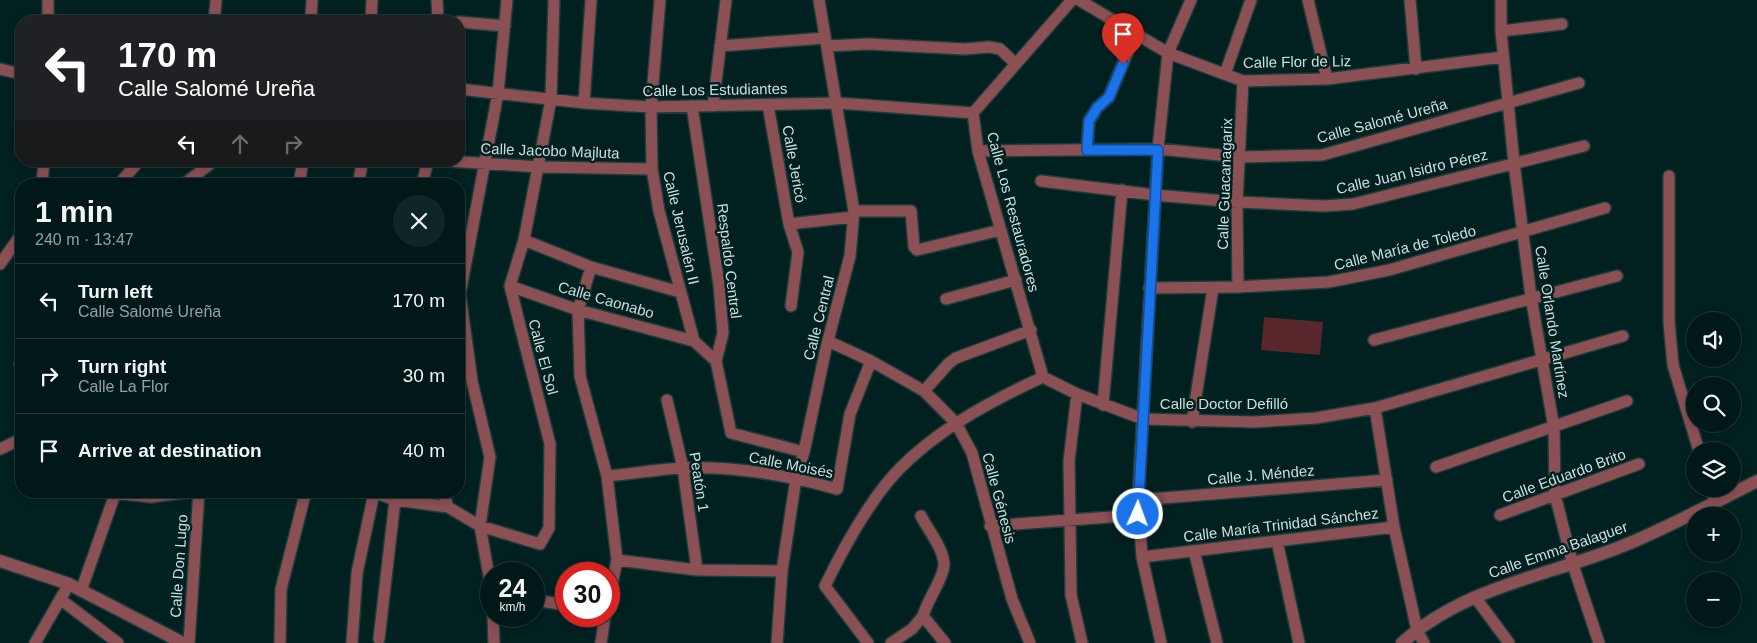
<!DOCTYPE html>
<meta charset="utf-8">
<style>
body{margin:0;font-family:Arial,sans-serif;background:#0e2625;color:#f1f3f6;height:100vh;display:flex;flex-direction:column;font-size:19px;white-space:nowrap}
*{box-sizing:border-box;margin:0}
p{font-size:16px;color:#95a0a2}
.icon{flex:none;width:28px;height:28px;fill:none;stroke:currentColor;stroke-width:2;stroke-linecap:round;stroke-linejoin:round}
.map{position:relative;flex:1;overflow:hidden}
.sheet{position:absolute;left:15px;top:178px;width:450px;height:320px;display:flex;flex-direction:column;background:#001918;border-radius:20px;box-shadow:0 2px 8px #0003,0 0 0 1px #223837}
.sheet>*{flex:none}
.hud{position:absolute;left:15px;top:15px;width:450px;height:152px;border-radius:20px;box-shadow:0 2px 8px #0003,0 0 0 1px #223837;background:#202124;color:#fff;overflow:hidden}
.controls{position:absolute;left:1686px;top:312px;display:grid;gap:10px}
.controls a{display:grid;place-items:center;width:55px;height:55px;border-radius:50%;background:#001918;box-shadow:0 2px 8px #0003,0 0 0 1px #223837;font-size:25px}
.speed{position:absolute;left:480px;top:562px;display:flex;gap:10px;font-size:25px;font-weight:700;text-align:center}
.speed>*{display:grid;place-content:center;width:65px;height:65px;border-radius:50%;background:#001918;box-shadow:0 2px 8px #0003,0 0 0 1px #223837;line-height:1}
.speed small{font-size:12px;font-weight:400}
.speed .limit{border:8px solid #d22;background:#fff;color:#111}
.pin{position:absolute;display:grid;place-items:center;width:42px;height:42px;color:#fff;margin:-51px -21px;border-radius:50% 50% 50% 0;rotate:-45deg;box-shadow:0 0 5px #0007}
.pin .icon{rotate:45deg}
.me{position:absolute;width:55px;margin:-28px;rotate:2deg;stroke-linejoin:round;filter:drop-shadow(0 0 4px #0008)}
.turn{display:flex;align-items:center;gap:18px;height:105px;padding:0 20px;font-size:22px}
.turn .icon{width:65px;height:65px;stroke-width:2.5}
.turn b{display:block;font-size:35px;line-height:42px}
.lanes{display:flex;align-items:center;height:48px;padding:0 20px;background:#0003;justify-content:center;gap:25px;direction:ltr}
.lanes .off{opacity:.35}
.round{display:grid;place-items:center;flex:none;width:52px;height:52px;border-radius:26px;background:#0e2625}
.overview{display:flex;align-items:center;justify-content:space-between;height:85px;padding:0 20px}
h1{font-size:30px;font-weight:700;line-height:38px}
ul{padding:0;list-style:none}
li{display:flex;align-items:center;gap:15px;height:75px;padding:0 20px;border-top:1px solid #223837}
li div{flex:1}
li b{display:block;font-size:19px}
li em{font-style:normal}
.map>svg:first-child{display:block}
.green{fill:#58262b}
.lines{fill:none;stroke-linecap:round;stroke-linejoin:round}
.minor-casing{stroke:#1d3c3b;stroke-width:14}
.tertiary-casing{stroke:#1d3c3b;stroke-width:15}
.minor{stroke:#8b5054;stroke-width:11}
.tertiary{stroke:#8b5054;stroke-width:12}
.route-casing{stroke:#114b97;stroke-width:12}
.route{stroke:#1a73e8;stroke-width:9}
.labels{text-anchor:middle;stroke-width:5;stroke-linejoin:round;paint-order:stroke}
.street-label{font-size:15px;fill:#ccdfde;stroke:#002120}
</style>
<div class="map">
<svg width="1757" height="643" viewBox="0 0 1757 643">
<rect width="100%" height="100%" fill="#002120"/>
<path class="green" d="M1264,317L1323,322L1320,355L1261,350Z"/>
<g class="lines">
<defs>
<path id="minor" d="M48,0V21
M437,0L438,21
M660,0L651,107L652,169L659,211L694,341L716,361
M1079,0L1168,53L1243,81L1327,79L1503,57
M1308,0L1327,79
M1410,0L1416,69
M1501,0V31L1514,163L1531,297L1554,428L1555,495L1573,565L1599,643
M214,21L216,2
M311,21L312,0
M371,21L372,0
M459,22L505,26
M1501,31L1562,24
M720,46L825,38
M827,46L868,44L965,49L989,47L1000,49L1016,64
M0,69L21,74
M1225,74L1251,0
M459,89L584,103L651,107L838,103L973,113
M584,103L591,0
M768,105L789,224L853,217
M692,106L719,285L723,333L716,361L731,433L804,452
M713,106L726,0
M1087,150L1089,121L1097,108L1109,97L1136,32
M978,151L1158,149L1240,157L1322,155L1579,83
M447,161L540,167L652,169
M1669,176V322L1673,365L1699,451
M1041,181L1155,195L1237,202L1325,206L1353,204L1584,146
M42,184L44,161
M119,184L139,161
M184,184L214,161
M299,184L303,161
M358,184L363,161
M422,184L428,161
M854,211H911L914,247L917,250L1001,230
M789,224L798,252L791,306
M524,240L591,267L680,292
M0,264L21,235
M591,267L578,310L580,376L607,476L617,560L609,599
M510,286L578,310L694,341
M1238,287L1237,202L1243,81
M1149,288L1238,287L1329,282L1389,270L1605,208
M946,299L1016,280
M1374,340L1617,276
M828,341L871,361L924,391L956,423L972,453L1012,599L1030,643
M20,364L21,365
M1043,377L1077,394L1143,419L1255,422L1316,418L1375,408L1623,336
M1043,377L978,151L973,113L1072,0
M924,391L949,363L956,358L1031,330
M1077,394L1069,461L1070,520L1071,595L1082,643
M667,400L683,468L697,570
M1103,405L1122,190
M1375,408L1394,527L1417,630L1424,643
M1192,422L1213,288
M0,449L21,439
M1436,467L1627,401
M607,476C632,474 658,469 683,468C736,466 787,475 837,489L850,414L871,361
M1711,489L1715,502
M95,491L151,497L198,491
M371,491L395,500L448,507L480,526L540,544L549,528L550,444L510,286L524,240L551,99L554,0
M443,491L448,507
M1138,500L1387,480
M1500,515L1639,464
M921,516C928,530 944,549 944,565C943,580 927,600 923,616
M990,526L1138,515
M1277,541L1299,643
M1194,551L1217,643
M1142,557L1394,527
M617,560L697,570L782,571
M491,587L480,526L490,457L472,381L460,294L498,93L507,0
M81,591L115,494
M1475,597L1509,643
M60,599L118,643
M534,600L566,605
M493,616L494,643
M923,616L945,643
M379,639L395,500
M35,643L69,584
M189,643L199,491
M280,643L281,589L306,491
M352,643L357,573L374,493
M601,643L605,616
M777,643L782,571L796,478L804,452L826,348L850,256L854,211L819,0
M868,643L825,586C842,551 862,514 886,484C925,436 988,402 1043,377
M891,643L912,629L923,616
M1161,643L1142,557L1138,500L1158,149L1168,53L1191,0"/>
<path id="tertiary" d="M0,561L69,584L183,643
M1402,643C1468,584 1552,576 1630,543C1673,525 1715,502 1757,481"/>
</defs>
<use href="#minor" class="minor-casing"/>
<use href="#tertiary" class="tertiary-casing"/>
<use href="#minor" class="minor"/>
<use href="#tertiary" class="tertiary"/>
</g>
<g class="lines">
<defs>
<path id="route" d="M1123,64L1109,97L1097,108L1089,121L1087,150H1158L1138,514"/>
</defs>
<use href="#route" class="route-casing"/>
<use href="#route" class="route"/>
</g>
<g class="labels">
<g class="street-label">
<text transform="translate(1297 62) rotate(-1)" y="5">Calle Flor de Liz</text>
<text transform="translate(715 90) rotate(-1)" y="5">Calle Los Estudiantes</text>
<text transform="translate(1382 121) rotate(-15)" y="5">Calle Salomé Ureña</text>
<text transform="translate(550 151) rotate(2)" y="5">Calle Jacobo Majluta</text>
<text transform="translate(794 164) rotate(80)" y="5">Calle Jericó</text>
<text transform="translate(1412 172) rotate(-13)" y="5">Calle Juan Isidro Pérez</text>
<text transform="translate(1225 184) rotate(-88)" y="5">Calle Guacanagarix</text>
<text transform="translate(1013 212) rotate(75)" y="5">Calle Los Restauradores</text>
<text transform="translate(681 228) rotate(77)" y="5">Calle Jerusalén II</text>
<text transform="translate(1405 248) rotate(-14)" y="5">Calle María de Toledo</text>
<text transform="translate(729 261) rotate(83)" y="5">Respaldo Central</text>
<text transform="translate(606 300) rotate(16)" y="5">Calle Caonabo</text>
<text transform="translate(819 318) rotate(-76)" y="5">Calle Central</text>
<text transform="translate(1552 322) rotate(81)" y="5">Calle Orlando Martínez</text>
<text transform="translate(543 357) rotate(75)" y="5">Calle El Sol</text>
<text x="1224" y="409">Calle Doctor Defilló</text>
<text transform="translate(791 465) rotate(11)" y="5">Calle Moisés</text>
<text transform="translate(1261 475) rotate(-5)" y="5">Calle J. Méndez</text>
<text transform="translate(1564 476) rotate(-20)" y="5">Calle Eduardo Brito</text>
<text transform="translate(699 482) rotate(81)" y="5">Peatón 1</text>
<text transform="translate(999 498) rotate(75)" y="5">Calle Génesis</text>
<text transform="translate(1281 525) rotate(-7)" y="5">Calle María Trinidad Sánchez</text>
<text transform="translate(1558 550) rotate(-19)" y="5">Calle Emma Balaguer</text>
<text transform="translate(179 566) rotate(-86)" y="5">Calle Don Lugo</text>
</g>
</g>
</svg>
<div class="controls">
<a><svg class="icon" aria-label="sound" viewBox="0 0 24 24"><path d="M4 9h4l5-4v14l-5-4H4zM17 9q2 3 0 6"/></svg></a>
<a><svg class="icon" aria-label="search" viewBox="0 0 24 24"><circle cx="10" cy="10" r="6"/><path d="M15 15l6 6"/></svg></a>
<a><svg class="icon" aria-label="layers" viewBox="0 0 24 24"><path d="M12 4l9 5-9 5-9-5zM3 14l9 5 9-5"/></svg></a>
<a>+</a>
<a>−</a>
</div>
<div class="speed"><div>24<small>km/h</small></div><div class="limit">30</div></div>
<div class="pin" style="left:1123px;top:64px;background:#d93025"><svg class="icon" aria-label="arrive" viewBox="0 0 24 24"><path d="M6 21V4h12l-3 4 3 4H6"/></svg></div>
<svg class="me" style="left:1138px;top:514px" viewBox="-20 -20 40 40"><circle r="17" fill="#1a73e8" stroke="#fff" stroke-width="3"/><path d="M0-11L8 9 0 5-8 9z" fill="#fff"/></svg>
<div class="hud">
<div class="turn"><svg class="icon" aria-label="left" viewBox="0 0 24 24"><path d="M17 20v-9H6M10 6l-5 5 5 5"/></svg><div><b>170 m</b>Calle Salomé Ureña</div></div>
<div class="lanes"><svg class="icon" aria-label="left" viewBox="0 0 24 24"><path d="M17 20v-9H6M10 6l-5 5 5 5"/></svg><svg class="icon off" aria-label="ahead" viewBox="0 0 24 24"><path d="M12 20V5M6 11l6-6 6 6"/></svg><svg class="icon off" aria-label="right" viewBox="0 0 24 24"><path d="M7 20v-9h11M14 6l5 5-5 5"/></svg></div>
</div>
<section class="sheet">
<div class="overview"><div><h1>1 min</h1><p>240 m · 13:47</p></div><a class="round"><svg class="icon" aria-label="close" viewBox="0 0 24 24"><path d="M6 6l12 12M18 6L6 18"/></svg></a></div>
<ul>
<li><svg class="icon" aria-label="left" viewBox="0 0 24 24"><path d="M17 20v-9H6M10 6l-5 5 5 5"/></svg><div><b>Turn left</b><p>Calle Salomé Ureña</p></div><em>170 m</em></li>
<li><svg class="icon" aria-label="right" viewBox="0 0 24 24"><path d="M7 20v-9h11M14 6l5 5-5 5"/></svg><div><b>Turn right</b><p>Calle La Flor</p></div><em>30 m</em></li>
<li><svg class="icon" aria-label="arrive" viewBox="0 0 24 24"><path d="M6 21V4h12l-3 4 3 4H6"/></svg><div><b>Arrive at destination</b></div><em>40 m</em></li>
</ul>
</section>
</div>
